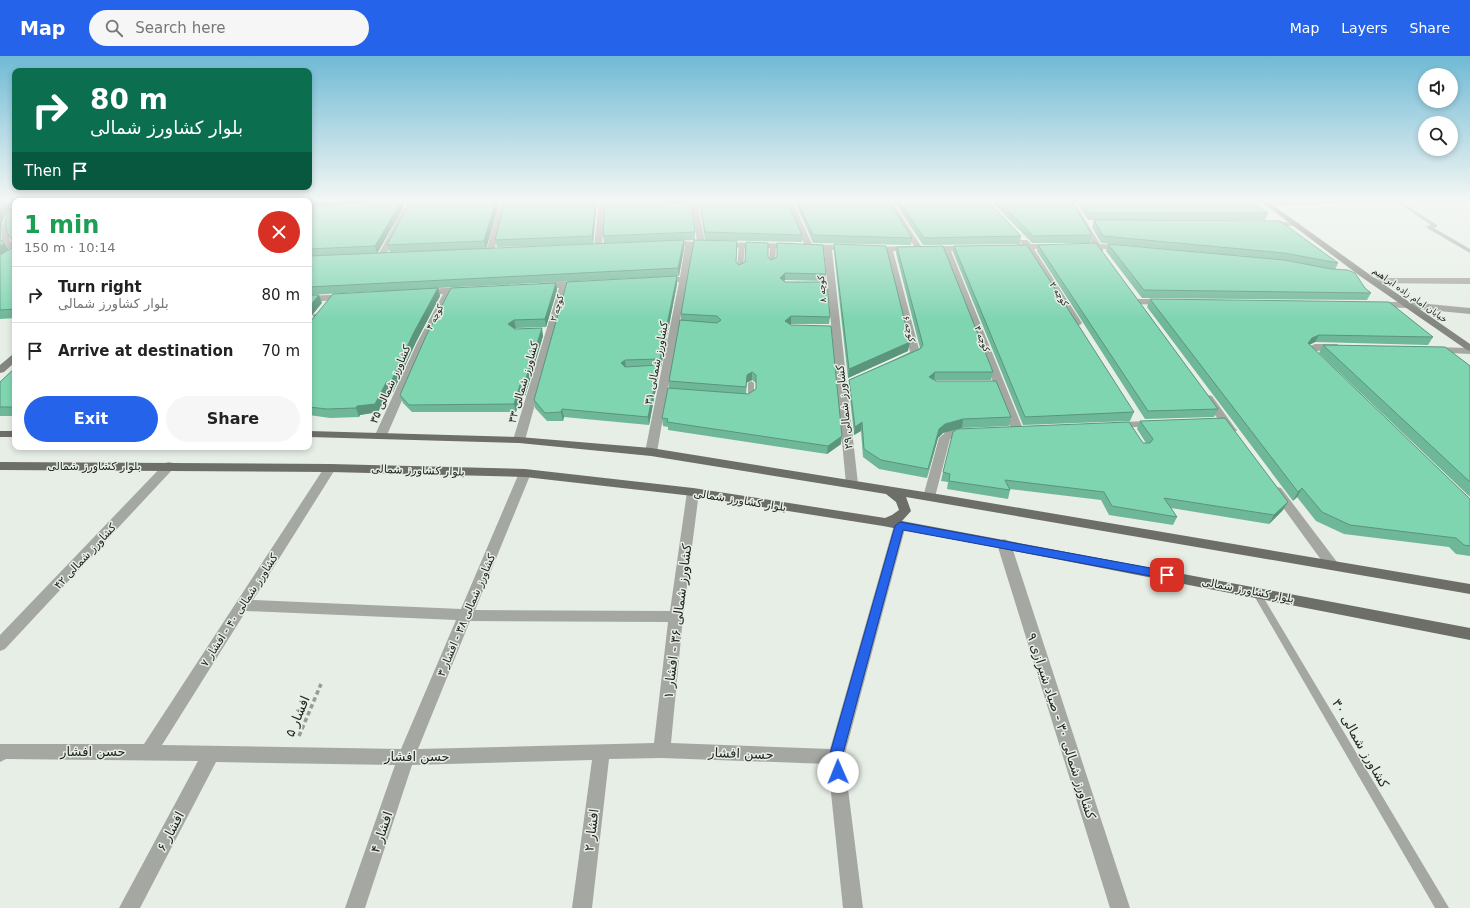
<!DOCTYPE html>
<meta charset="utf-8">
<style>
body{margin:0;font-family:"DejaVu Sans",Cairo,sans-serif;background:#f6f6f6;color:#222;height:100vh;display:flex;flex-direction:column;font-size:15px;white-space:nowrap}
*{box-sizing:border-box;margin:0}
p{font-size:13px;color:#767676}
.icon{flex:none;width:22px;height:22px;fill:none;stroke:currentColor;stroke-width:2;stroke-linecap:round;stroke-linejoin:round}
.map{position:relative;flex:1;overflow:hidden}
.sheet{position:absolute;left:12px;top:142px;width:300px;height:252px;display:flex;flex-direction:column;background:#fff;border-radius:8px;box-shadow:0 2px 6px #0003}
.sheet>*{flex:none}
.guide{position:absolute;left:12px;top:12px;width:300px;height:122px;border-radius:8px;box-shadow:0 2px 6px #0003;background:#0b6e4f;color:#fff;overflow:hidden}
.tools{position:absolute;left:1418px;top:12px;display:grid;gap:8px}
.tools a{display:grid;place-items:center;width:40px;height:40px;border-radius:50%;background:#fff;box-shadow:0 2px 6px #0003;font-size:20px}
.pin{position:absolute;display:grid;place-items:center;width:34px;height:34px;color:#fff;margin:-17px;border-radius:8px;box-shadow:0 2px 6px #0006}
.me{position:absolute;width:44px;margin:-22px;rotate:359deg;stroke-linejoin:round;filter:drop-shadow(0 0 3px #0008)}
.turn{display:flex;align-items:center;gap:14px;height:84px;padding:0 12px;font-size:18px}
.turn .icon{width:52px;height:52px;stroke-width:2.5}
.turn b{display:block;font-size:28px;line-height:34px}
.then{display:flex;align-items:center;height:38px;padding:0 12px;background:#0003;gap:8px;font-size:15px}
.round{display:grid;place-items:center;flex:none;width:42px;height:42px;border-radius:21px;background:#f6f6f6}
.head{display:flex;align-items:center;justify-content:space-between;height:68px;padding:0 12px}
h1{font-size:24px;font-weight:700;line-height:30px;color:#1e9e55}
.button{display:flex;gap:8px;margin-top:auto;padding:8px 12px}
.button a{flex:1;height:46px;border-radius:24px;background:#2563eb;color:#fff;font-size:16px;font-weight:700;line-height:46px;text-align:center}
.button a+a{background:#f6f6f6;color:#222}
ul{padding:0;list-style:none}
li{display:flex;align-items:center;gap:12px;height:56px;padding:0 12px;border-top:1px solid #e0e0e0}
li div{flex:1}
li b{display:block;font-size:15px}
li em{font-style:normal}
header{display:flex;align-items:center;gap:24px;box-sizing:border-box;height:56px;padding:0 20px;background:#2563eb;color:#fff}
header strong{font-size:19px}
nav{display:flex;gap:22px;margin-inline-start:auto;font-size:14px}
.search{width:280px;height:36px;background:#f6f6f6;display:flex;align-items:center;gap:10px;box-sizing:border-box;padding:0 14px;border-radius:22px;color:#767676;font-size:15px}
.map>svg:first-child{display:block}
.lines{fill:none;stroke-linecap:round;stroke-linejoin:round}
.path-far2{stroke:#969c96;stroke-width:1.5;stroke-dasharray:2 1.5;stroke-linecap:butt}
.path-far1{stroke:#969c96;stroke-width:2;stroke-dasharray:2.5 1.5;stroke-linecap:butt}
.path{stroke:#969c96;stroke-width:3.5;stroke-dasharray:4.5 3;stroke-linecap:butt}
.lane{fill:#a5a7a3;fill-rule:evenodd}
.street{fill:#a5a7a3;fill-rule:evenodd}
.secondary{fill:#848680;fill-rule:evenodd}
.primary{fill:#6c6e67;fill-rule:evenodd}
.wall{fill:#6eb798;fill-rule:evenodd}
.shaded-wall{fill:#5a957c}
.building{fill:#80d5b1;stroke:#5a957c}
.route{fill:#2563eb;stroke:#184099}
.labels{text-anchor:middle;stroke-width:3;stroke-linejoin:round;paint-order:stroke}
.far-street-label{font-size:9px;fill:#232623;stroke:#e6eee6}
.street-label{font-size:11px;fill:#232623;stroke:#e6eee6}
.near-street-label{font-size:13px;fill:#232623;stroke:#e6eee6}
</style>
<header>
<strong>Map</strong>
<div class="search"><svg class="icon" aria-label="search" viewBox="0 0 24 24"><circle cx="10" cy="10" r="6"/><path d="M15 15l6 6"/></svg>Search here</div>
<nav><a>Map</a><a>Layers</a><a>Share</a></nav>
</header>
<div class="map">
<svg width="1470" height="852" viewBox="0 0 1470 852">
<rect width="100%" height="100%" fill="#e6eee6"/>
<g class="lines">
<path class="path-far2" d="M315,259H318"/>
<path class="path-far1" d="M309,260L318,259"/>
<path class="path" d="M299,680L321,628"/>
<path class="lane" d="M1393,144H1398L1437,169V171L1434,172L1470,193V197L1427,172V170L1431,169Z
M742,186L745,188L743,213L740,215L737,213L739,188Z
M773,187L776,189L775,208L772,210L769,208L770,189Z
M751,325L754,327V341L749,344H745L743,343L748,340V327Z
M1256,533L1259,534L1449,852H1435L1253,538L1251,536L1253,534Z"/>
<path class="street" d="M500,144H506L494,196L490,198L486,196Z
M599,144H605L602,190L598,192L594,190Z
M691,144H697L705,186L804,188L786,144H792L812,188L849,190L853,192L849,194H832L858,428L856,431H848L846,428L824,193L693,191L657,396L655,398H647L645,396L679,226L662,227L658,224L662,221H680L685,190H668L664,188C671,182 689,186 697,186Z
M885,144H891L921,190H969L973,192L969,194L951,195L1023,373L1021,375H1013L1011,373L943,195H923L920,196L917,195H893L920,297L918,299L903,305L898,302L910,296L885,195H872L868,193L872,191L914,190Z
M1067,144H1073L1100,188L1123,189H1126V193H1103V196H1100L1095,193L1079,192V188H1092Z
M1324,144H1388L1385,146L1268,150L1264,148L1268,146Z
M12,150H15C15,157 12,159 10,165C8,172 9,179 10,185L15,190V196H12L2,186C1,171 3,162 12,150Z
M403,152H409L410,154L385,201L381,203H378L377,201Z
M1266,166H1296L1300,168L1296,170H1266Z
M1021,184H1027L1031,188H1056L1057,190L1053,192L1034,193L1082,267L1080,269H1074L1026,193H1012L1008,191L1012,189L1022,188L1020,186Z
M1373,222H1470V228L1370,227L1369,225L1370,223Z
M581,225L585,228L584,230L568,231L525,384L523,386H515L513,384L559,232L540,233L536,230L540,227Z
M466,231L469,232L470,234L469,236L452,237L427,287L387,379L385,381H377L375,379L417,287L443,238L424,239L420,236L424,233Z
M346,238L350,241L349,243L309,246V240Z
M1138,243H1165L1169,246L1165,249L1135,248L1134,246L1135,244Z
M1377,246H1408L1470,252V258L1408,252L1374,251L1373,249Z
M1315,288H1337L1342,291L1337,294L1315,295L1323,303L1318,306L1315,305L1305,295L1308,291Z
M1433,291L1470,292V298L1430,296L1428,294Z
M1208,339L1212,340L1235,372L1237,374L1235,376H1227L1203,342Z
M1155,365L1160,368L1159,370L1114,372L1109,369L1114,366Z
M955,373H968L974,376L972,378L956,380L950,383L935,441L933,444H925L923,441L939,382L946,376Z
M169,406L173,407L175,410L173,413L5,593L0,595V579L165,407Z
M330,408L334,409L336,412L253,544L461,553L519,417L521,414H529L531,417L475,554L670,555L687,436L689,433H697L699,436L683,561L671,687L830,693L894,469L895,466L900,465L905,466L906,469L844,701L863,852H843L828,708L662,702L609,703L592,852H572L592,704L412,709L365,852H345L395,709L216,706L140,852H119L198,705L6,703L0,706V688H144L326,409ZM246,555L456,564L401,693L162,689ZM470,565L668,566L654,687L418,693Z
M1277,431L1281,432L1337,506L1339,509L1337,512L1332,514L1327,512L1271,435L1273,432Z
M1004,483L1009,485L1011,488L1130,852H1110L997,488L999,485Z"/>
<path class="secondary" d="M409,144H434L431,146L388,150L384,148L388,146Z
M1259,144H1266L1366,216L1470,288V295L1467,294L1360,220Z
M15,298V306L4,316L0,317V309L12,299Z"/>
<path class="primary" d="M0,375H15V381H0Z
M309,375L519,381L651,392L949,440L1470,528V538L906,441L911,455L902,465L1470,572V584L1004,493L883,470L693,440L525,421L330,416L0,414V406L330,408L525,413L693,432L885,462L892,459L899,454L896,446L886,438L651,400L519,387L309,381Z"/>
</g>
<path class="wall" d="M0,144H377L375,145L404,150L377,197L684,192L679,220L438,232L440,240L416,286L393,336L390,333L378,356L360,359L359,361L330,362L309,359V266L380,235L309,239V145H15V262L0,263ZM11,149L7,177L12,185V192L9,194L1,183L2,166Z
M411,144H500L486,193L390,196L387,189Z
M597,144L593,188L497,191L495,184Z
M605,144H691L690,146L695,176V184L604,187L603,180Z
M699,144H787L802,179V186L705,184Z
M794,144H888L912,182L911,189L813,187Z
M893,144H987L1021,180L1020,188L923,189Z
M990,144H1071L1092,179L1090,187H1032Z
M1075,144H1250L1268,157L1265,164H1088Z
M1094,164L1280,165L1338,207L1335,214L1365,232L1371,237L1367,244L1142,242L1106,195L1108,188L1245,200L1101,187L1092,171ZM1309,209L1334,214L1331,213Z
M834,188L908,295L848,322L834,196Z
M1038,189L1218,353L1214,361L1145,363L1037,195Z
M954,190L1134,356L1130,365L1023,369L953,196Z
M897,191L993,316L991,324H934L1011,361L1009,370L962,372L943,377L938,382L927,422L879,413L863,401L861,375L854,379L849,332V324L920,292L896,197Z
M737,192L736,206L739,209L771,204L826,218L825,225L785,224L784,225L830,261L829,268H790L841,388L827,398L668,374V371L663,370L662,362L669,332V325L681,265V258ZM752,324L756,327V333L748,338H746V327Z
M556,227L557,234L546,271L516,272L514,273L543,280L525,340L522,337L516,356H412L403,347L400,339Z
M677,228L661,311H659V317L649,369L564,361L563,365H547L535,352L534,344Z
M1150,243L1433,281L1428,289L1315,286L1309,289L1470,443V500L1456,498L1449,491L1344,478L1316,465L1297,441L1293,445L1147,251Z
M1323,289L1465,306L1470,310V441L1319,297Z
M15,312V360H0V326Z
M1140,365L1283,454L1269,468L1171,452L1177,461L1173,469L1109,459L1101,444L1009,433L1010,434L1008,443L947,433L948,426L941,425L943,416L1143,387H1146L1137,373Z"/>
<path class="shaded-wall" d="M6,144H12L15,148L11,149L2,166L0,186V155Z
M316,144H377L375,145L309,152V145H306Z
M402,144L404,150L377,198L375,190Z
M496,144H500L486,193L484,185Z
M596,144H597L593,188L592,180Z
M663,144H665V150L661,146Z
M684,184V192L679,220L678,212Z
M4,187L9,194L0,200V190Z
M785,217V224L780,229V222Z
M677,220V228L661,311L660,303Z
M556,227L557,234L546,271L545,263Z
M438,232L440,240L416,286L393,336L390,328L413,278Z
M319,239L322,247L309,263V251Z
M791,260V268L785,273V265Z
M514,264L516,272L510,275L508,268Z
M542,272L543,280L525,340L523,332Z
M1319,279L1315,286L1307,290L1308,287L1312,282Z
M910,286L908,295L848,322L849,313Z
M625,304L626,312L621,307Z
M659,309V317L649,369L648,361Z
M752,316V324L746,327V339L747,319Z
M935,316L934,324L929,321Z
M387,325L390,333L378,356L360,359L359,361L356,352L357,350Z
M520,329L522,337L516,356L514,348Z
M562,353L564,361L563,365L561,356Z
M963,363L962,372L943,377L938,382L927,422L939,373L945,368Z
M862,366L861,375L854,379L855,371Z
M842,380L841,388L827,398L828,390Z
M1302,432L1297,441L1293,445L1298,436Z
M1288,446L1283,454L1269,468L1274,459Z"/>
<path class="building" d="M0,144H6L0,155Z
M12,144H316L306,145H15V253L0,254V199L12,192V183L7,177L6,168L7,159L12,146Z
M394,144H402L375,190L309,193V151Z
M411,144H496L484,185L387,189Z
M505,144H596L592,180L495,184Z
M605,144H663L661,146L665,148L691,146L695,176L603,180Z
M699,144H787L802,179L705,176Z
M797,144H888L912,182L813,179Z
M898,144H987L1021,180L924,182Z
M998,144H1071L1092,179L1033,180Z
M1081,144H1250L1268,157H1090Z
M1094,164L1280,165L1338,207L1284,197L1103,180Z
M0,183L4,187L0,190Z
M684,184L678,212L309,231V200Z
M694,184L737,185L736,206L739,209L745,206L746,186L768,187V201L771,204L777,201V187L823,189L826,218L785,217L780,222L785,226H827L830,261L791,260L785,265L791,269L831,270L842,380L828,390L667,366L668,363L662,362L668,332L748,338L756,333V319L752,316L747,319L746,331L669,325L680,264L717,267L721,264L717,260L681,258Z
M1096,187L1218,353L1148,355L1038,189Z
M834,188L886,190L910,286L849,313Z
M1108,188L1284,204L1331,213L1348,214L1355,217L1365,232L1371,237L1144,234Z
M1027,189L1134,356L1025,361L954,190Z
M943,190L993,316H935L929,321L936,325H996L1011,361L963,363L945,368L939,373L928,413L881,404L864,393L862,366L855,371L849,324L920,293L923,289L897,191Z
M677,220L660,303L625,304L621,307L625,311L659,309L648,361L562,353L561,356L545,357L534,344L567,226Z
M556,227L545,263L514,264L508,268L515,273L542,272L523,332L520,329L514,348L409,349L400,339L426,280L451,232Z
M438,232L413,278L390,328L387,325L375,348L357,350L356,352L327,353L309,351V266H310L333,238Z
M309,239H319L309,251Z
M1150,243L1389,246L1433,281L1319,279L1312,282L1308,287L1470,443V490L1464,489L1456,482L1350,469L1322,456L1302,432L1298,436Z
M1323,289L1445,291L1465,306L1470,310V426Z
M15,312V351H0V326Z
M1225,362L1288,446L1274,459L1164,442L1177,461L1112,450L1104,436L1005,424L1010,434L949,425L950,418L943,416L953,376L957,373L1129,366L1143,387H1150L1153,383L1140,365Z"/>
<linearGradient id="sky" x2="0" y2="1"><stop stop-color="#6fbad5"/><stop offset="0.55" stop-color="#f4f7f4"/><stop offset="1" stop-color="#f4f7f4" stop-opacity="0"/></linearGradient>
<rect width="1470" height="263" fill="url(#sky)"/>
<path class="route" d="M900,466L1167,515L1171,516L1172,519L1171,521L1167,523L903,474L842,701L844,716L842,720L838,722L833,720L829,701L895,470Z"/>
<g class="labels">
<g class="far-street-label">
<text transform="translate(822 233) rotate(-95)" y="3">کوچه ۸</text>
<text transform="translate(1059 238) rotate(58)" y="3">کوچه ۲</text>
<text transform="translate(1410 239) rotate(35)" y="3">خیابان امام زاده ابراهیم</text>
<text transform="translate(557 252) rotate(-73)" y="3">کوچه ۲</text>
<text transform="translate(435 261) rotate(-63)" y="3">کوچه ۴</text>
<text transform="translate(909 273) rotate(76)" y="3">کوچه ۶</text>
<text transform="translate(982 283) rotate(68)" y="3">کوچه ۴</text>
</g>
<g class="street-label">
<text transform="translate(656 307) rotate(-79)" y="4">کشاورز شمالی ۳۱</text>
<text transform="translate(523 326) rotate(-74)" y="4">کشاورز شمالی ۳۳</text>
<text transform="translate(390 328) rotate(-66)" y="4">کشاورز شمالی ۳۵</text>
<text transform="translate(844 351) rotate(-96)" y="4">کشاورز شمالی ۲۹</text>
<text x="94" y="414">بلوار کشاورز شمالی</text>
<text transform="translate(418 414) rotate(2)" y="4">بلوار کشاورز شمالی</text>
<text transform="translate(740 444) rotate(9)" y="4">بلوار کشاورز شمالی</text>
<text transform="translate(85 500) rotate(-47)" y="4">کشاورز شمالی ۴۲</text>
<text transform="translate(1248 534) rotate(11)" y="4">بلوار کشاورز شمالی</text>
<text transform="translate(239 554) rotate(-57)" y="4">کشاورز شمالی ۴۰ - افشار ۷</text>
<text transform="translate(466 559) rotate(-67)" y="4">کشاورز شمالی ۳۸ - افشار ۳</text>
</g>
<g class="near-street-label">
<text transform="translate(677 565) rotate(-83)" y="5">کشاورز شمالی ۳۶ - افشار ۱</text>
<text transform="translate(297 660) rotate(-67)" y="5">افشار ۵</text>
<text transform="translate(1062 670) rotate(72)" y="5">کشاورز شمالی ۳۰ - صیاد شیرازی ۹</text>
<text transform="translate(1361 687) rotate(60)" y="5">کشاورز شمالی ۳۰</text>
<text x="93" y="700">حسن افشار</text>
<text transform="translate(741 697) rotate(2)" y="5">حسن افشار</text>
<text x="417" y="705">حسن افشار</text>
<text transform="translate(591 774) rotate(-83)" y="5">افشار ۲</text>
<text transform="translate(170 775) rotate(-62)" y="5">افشار ۶</text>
<text transform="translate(381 776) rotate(-71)" y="5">افشار ۴</text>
</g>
</g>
</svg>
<div class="tools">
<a><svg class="icon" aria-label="sound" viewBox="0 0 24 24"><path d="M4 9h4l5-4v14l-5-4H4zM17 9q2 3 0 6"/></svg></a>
<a><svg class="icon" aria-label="search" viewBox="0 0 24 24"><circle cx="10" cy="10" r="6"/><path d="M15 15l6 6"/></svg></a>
</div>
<div class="pin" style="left:1167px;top:519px;background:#d93025"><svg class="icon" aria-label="arrive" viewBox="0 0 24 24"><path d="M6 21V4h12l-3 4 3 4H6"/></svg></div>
<svg class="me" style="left:838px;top:716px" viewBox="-20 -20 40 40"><circle r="19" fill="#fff"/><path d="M0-13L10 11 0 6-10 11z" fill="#2563eb"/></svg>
<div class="guide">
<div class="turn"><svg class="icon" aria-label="right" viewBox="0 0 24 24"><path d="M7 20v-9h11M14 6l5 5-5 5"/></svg><div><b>80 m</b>بلوار کشاورز شمالی</div></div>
<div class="then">Then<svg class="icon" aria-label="arrive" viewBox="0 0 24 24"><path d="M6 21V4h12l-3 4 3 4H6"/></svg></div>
</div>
<section class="sheet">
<div class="head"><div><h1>1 min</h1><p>150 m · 10:14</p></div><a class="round" style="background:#d93025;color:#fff"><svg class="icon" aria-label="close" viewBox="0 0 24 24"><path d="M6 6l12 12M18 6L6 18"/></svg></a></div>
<ul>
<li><svg class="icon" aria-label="right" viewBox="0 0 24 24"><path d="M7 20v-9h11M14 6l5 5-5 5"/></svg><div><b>Turn right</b><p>بلوار کشاورز شمالی</p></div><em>80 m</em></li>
<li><svg class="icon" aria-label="arrive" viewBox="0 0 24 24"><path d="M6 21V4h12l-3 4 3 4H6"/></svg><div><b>Arrive at destination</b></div><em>70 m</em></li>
</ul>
<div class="button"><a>Exit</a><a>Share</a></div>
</section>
</div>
